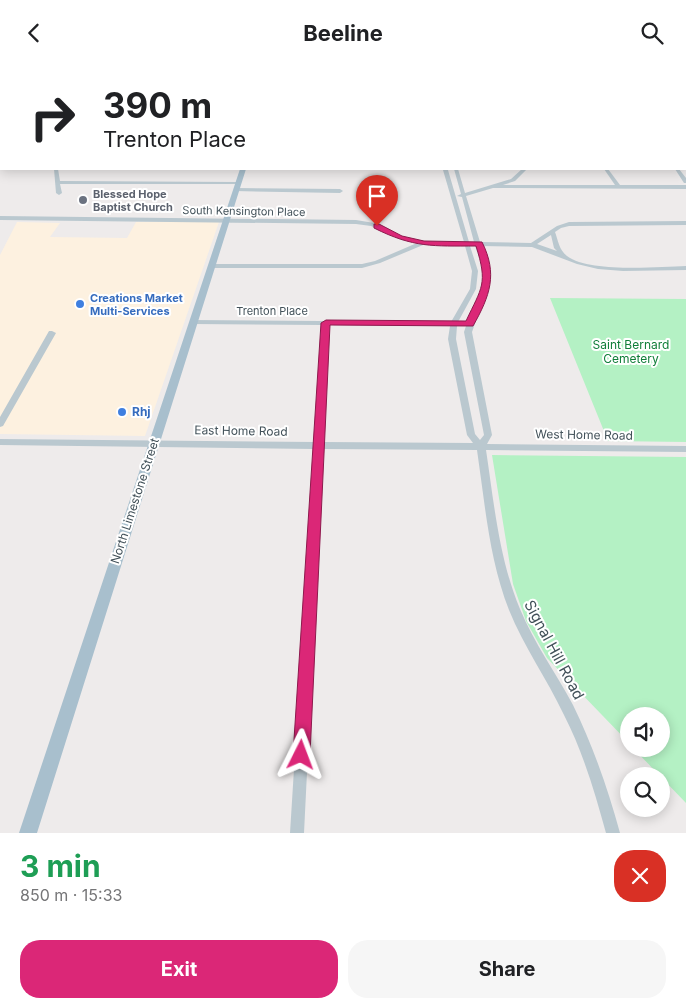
<!DOCTYPE html>
<meta charset="utf-8">
<style>
body{margin:0;font-family:Inter,sans-serif;background:#f6f6f6;color:#202124;height:100vh;display:flex;flex-direction:column;font-size:19px;white-space:nowrap}
*{box-sizing:border-box;margin:0}
p{font-size:16px;color:#757577}
.icon{flex:none;width:28px;height:28px;fill:none;stroke:currentColor;stroke-width:2;stroke-linecap:round;stroke-linejoin:round}
.map{position:relative;height:768px;overflow:hidden}
.details{display:flex;flex-direction:column;background:#fff;flex:1}
.details>*{flex:none}
.banner{position:absolute;left:0px;top:0px;width:686px;height:105px;box-shadow:0 2px 12px #0003;background:#fff;color:#202124;overflow:hidden}
.fabs{position:absolute;left:620px;top:642px;display:grid;gap:10px}
.fabs a{display:grid;place-items:center;width:50px;height:50px;border-radius:50%;background:#fff;box-shadow:0 2px 12px #0003;font-size:25px}
.pin{position:absolute;display:grid;place-items:center;width:42px;height:42px;color:#fff;margin:-51px -21px;border-radius:50% 50% 50% 0;rotate:-45deg;box-shadow:0 0 5px #0007}
.pin .icon{rotate:45deg}
.me{position:absolute;width:55px;margin:-28px;rotate:3deg;stroke-linejoin:round;filter:drop-shadow(0 0 4px #0008)}
.turn{display:flex;align-items:center;gap:18px;height:105px;padding:0 20px;font-size:22px}
.turn .icon{width:65px;height:65px;stroke-width:2.5}
.turn b{display:block;font-size:35px;line-height:42px}
.round{display:grid;place-items:center;flex:none;width:52px;height:52px;border-radius:20px;background:#f6f6f6}
.overview{display:flex;align-items:center;justify-content:space-between;height:85px;padding:0 20px}
h1{font-size:30px;font-weight:700;line-height:38px;color:#1e9e55}
.cta{display:flex;gap:10px;margin-top:auto;padding:10px 20px}
.cta a{flex:1;height:58px;border-radius:20px;background:#db2777;color:#fff;font-size:20px;font-weight:700;line-height:58px;text-align:center}
.cta a+a{background:#f6f6f6;color:#202124}
header{display:flex;justify-content:space-between;align-items:center;height:65px;padding:0 20px;background:#fff;font-size:22px;font-weight:700}
.map>svg:first-child{display:block}
.commercial{fill:#fdf1e0}
.green{fill:#b4f1c4}
.lines{fill:none;stroke-linecap:round;stroke-linejoin:round}
.minor{fill:#bac8cf;fill-rule:evenodd}
.major{fill:#a8bfcd;fill-rule:evenodd}
.route{fill:#db2777;stroke:#8e194d}
.worship-dot{fill:#6b7280;stroke:#fff;stroke-width:2}
.shop-dot{fill:#3f7fe0;stroke:#fff;stroke-width:2}
.labels{text-anchor:middle;stroke-width:4;stroke-linejoin:round;paint-order:stroke}
.far-worship-label{font-size:11px;font-weight:bold;fill:#5b616d;stroke:#fff;text-anchor:start}
.far-street-label{font-size:11px;fill:#425159;stroke:#fff}
.far-shop-label{font-size:11px;font-weight:bold;fill:#366cbe;stroke:#fff;text-anchor:start}
.park-label{font-size:12px;fill:#107e39;stroke:#fff}
.shop-label{font-size:12px;font-weight:bold;fill:#366cbe;stroke:#fff;text-anchor:start}
.street-label{font-size:12px;fill:#425159;stroke:#fff}
.near-street-label{font-size:15px;fill:#425159;stroke:#fff}
</style>
<header><svg class="icon" aria-label="back" viewBox="0 0 24 24"><path d="M15 5l-7 7 7 7"/></svg>Beeline<svg class="icon" aria-label="search" viewBox="0 0 24 24"><circle cx="10" cy="10" r="6"/><path d="M15 15l6 6"/></svg></header>
<div class="map">
<svg width="686" height="768" viewBox="0 0 686 768">
<rect width="100%" height="100%" fill="#eeebeb"/>
<path class="commercial" d="M17,157L60,158L50,172L127,173L136,157H219L145,371L0,369V190Z"/>
<path class="green" d="M550,233L686,234V377L608,376Z
M492,390L686,392V738L634,684H661V651H629V678L547,593L526,556L513,519Z"/>
<g class="lines">
<path class="minor" d="M421,0H425V1H422Z
M476,0H480V1H477Z
M651,0H655L656,1H652Z
M685,2H686L685,8Z
M685,28H686V30H685Z
M685,72H686V74H685Z
M54,104H58L60,116L238,117L240,118L238,119H60L62,128L59,130L56,128Z
M392,104H453L448,105L469,177H474L462,132L457,131L461,129L454,104H458L465,128L511,114L522,104H527L515,116L503,120H615L604,104H608L620,120H686V124L493,123L466,131L480,177L531,178L557,161L569,157L686,156V160L569,161L561,163L555,167C558,175 559,185 567,191C590,208 657,202 686,201V205L623,206L598,204L577,199L532,182L481,181L490,210V217L472,267L492,370L487,379L686,381V387L486,385C494,438 499,494 520,544C534,578 556,608 573,640C593,681 608,724 620,768H606C595,728 583,687 564,650C547,614 524,582 509,545C489,494 485,439 477,385L323,384L304,768H290L314,384L0,380V374L315,377L322,260L193,259H191V255L451,257L470,224L472,206L465,181L423,180L380,198L362,203H212L209,201L212,199H362L375,196L417,178L401,175L371,161L356,159L0,155V151L356,155L374,158L405,173L424,176L464,177L443,105H394ZM551,170L554,183L557,186L537,179ZM470,181H475C478,190 484,202 484,212C484,227 473,243 468,257H458L476,224L478,206ZM329,260L450,261L448,274L467,370L473,378L324,377ZM457,261H466L464,267L484,370L480,375L475,369L456,274Z
M675,104H679L686,113V118H684Z
M236,123L340,124L343,126L340,128L234,126V124Z
M49,266H52L56,268L3,361L0,362V352Z"/>
<path class="major" d="M275,0H279V1H275Z
M240,104H246L37,768H19Z"/>
</g>
<path class="route" d="M374,159H379L402,171L424,176L482,177C498,209 490,231 473,261L330,260L310,690L307,696L301,698L295,696L293,690L321,258L326,255L466,256C482,222 488,219 476,181C433,181 414,183 374,163Z"/>
<circle class="worship-dot" cx="83" cy="135" r="5"/>
<g class="shop-dot">
<circle cx="80" cy="239" r="5"/>
<circle cx="122" cy="347" r="5"/>
</g>
<g class="labels">
<g class="far-worship-label">
<text x="93" y="133">Blessed Hope<tspan x="93" dy="13">Baptist Church</tspan></text>
</g>
<g class="far-street-label">
<text transform="translate(244 146) rotate(1)" y="4">South Kensington Place</text>
<text x="272" y="250">Trenton Place</text>
</g>
<g class="far-shop-label">
<text x="90" y="237">Creations Market<tspan x="90" dy="13">Multi-Services</tspan></text>
</g>
<g class="park-label">
<text x="631" y="284">Saint Bernard<tspan x="631" dy="14">Cemetery</tspan></text>
</g>
<g class="shop-label">
<text x="132" y="351">Rhj</text>
</g>
<g class="street-label">
<text transform="translate(241 366) rotate(1)" y="4">East Home Road</text>
<text transform="translate(584 370) rotate(1)" y="4">West Home Road</text>
<text transform="translate(135 436) rotate(-72)" y="4">North Limestone Street</text>
</g>
<g class="near-street-label">
<text transform="translate(554 585) rotate(62)" y="5">Signal Hill Road</text>
</g>
</g>
</svg>
<div class="fabs">
<a><svg class="icon" aria-label="sound" viewBox="0 0 24 24"><path d="M4 9h4l5-4v14l-5-4H4zM17 9q2 3 0 6"/></svg></a>
<a><svg class="icon" aria-label="search" viewBox="0 0 24 24"><circle cx="10" cy="10" r="6"/><path d="M15 15l6 6"/></svg></a>
</div>
<div class="pin" style="left:377px;top:161px;background:#d93025"><svg class="icon" aria-label="arrive" viewBox="0 0 24 24"><path d="M6 21V4h12l-3 4 3 4H6"/></svg></div>
<svg class="me" style="left:301px;top:690px" viewBox="-20 -20 40 40"><path d="M0-17L14 15 0 8-14 15z" fill="#db2777" stroke="#fff" stroke-width="4"/></svg>
<div class="banner">
<div class="turn"><svg class="icon" aria-label="right" viewBox="0 0 24 24"><path d="M7 20v-9h11M14 6l5 5-5 5"/></svg><div><b>390 m</b>Trenton Place</div></div>
</div>
</div>
<section class="details">
<div class="overview"><div><h1>3 min</h1><p>850 m · 15:33</p></div><a class="round" style="background:#d93025;color:#fff"><svg class="icon" aria-label="close" viewBox="0 0 24 24"><path d="M6 6l12 12M18 6L6 18"/></svg></a></div>
<div class="cta"><a>Exit</a><a>Share</a></div>
</section>
